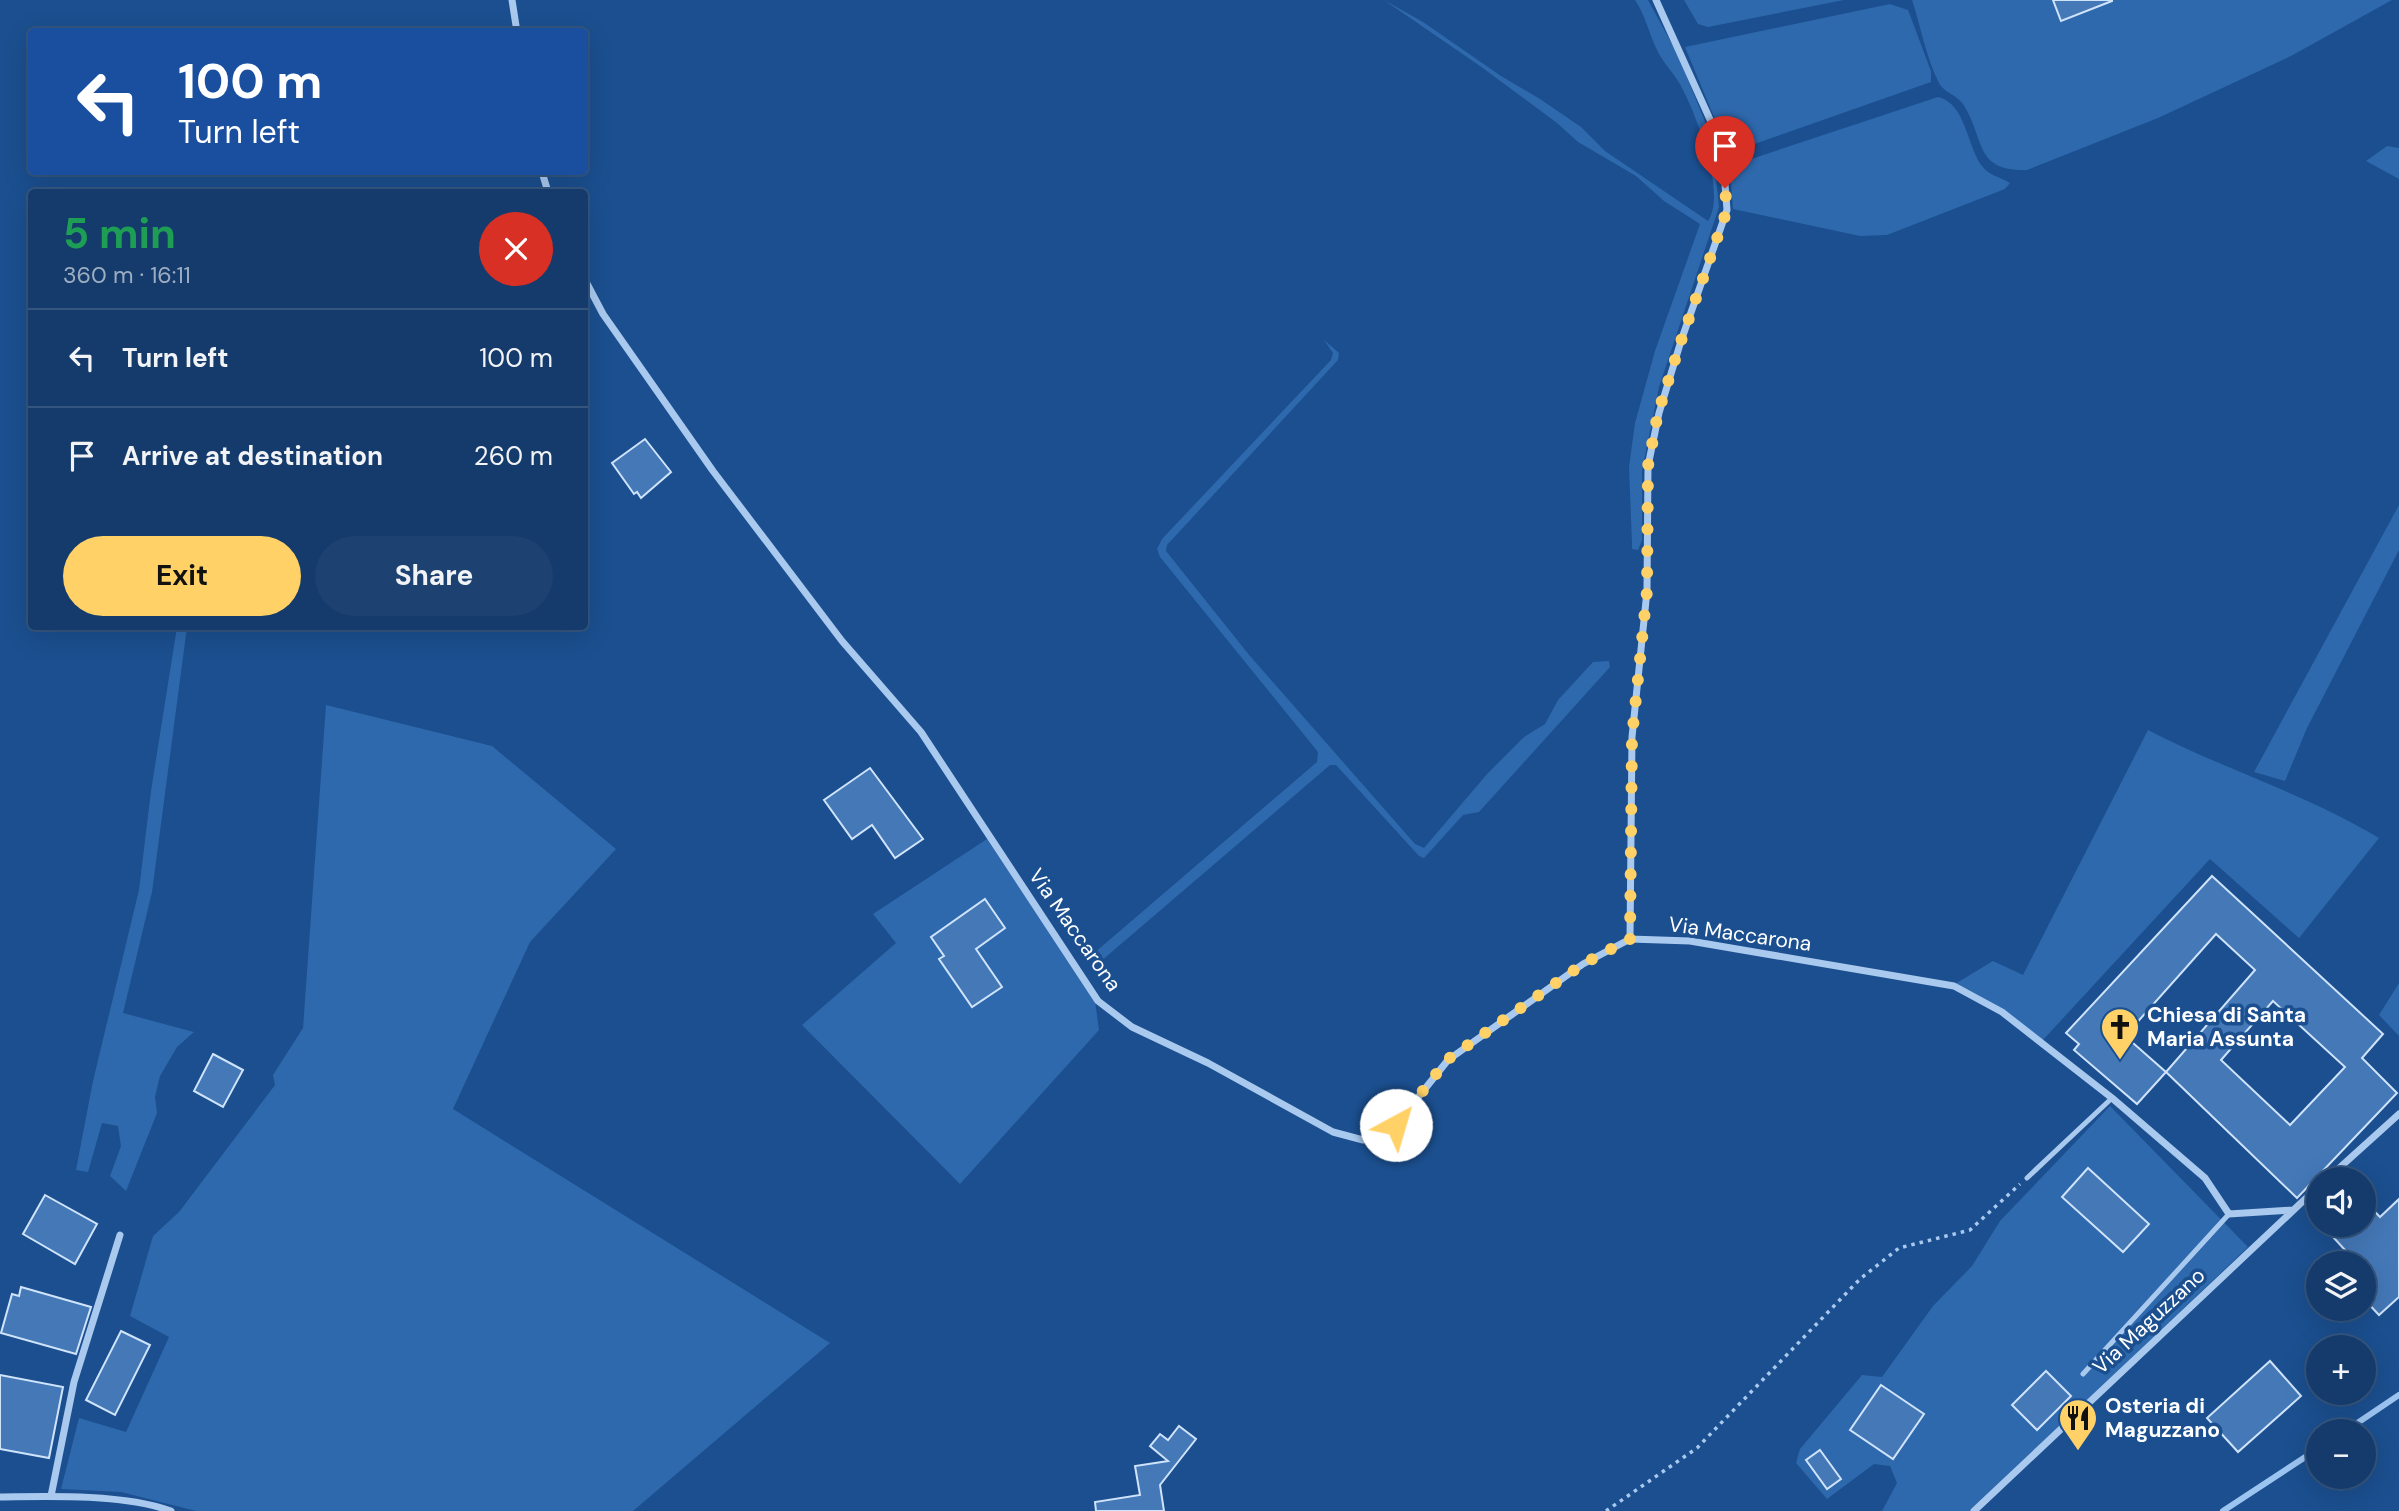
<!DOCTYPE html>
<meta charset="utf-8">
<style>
body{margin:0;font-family:"DM Sans",sans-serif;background:#1d4271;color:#f1f3f6;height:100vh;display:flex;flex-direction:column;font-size:26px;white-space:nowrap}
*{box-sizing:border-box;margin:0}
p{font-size:23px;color:#9dadc1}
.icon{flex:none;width:38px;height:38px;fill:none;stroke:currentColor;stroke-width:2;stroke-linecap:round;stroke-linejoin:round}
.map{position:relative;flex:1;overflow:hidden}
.side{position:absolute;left:28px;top:189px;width:560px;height:441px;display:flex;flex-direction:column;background:#143b6b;border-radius:7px;box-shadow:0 7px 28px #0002,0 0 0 2px #33557e}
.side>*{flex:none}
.hud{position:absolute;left:28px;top:28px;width:560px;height:147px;border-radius:7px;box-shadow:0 7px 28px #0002,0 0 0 2px #33557e;background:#1a4fa0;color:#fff;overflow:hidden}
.tools{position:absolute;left:2306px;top:1167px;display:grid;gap:14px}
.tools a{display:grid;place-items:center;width:70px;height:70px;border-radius:50%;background:#143b6b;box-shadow:0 7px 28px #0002,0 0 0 2px #33557e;font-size:35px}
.pin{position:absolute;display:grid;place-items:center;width:60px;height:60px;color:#fff;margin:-72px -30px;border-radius:50% 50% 50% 0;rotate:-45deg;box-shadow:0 0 7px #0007}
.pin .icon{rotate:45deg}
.me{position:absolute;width:77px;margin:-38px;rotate:39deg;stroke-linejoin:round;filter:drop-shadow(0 0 5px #0008)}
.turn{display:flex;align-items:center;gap:24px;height:147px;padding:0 35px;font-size:32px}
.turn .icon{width:91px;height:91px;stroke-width:2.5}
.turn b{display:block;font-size:49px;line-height:60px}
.round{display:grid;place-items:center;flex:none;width:74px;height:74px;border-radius:37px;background:#1d4271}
.headline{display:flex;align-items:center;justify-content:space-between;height:119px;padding:0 35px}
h1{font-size:42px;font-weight:700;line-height:52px;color:#1e9e55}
.primary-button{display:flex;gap:14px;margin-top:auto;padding:14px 35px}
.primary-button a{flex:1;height:80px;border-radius:42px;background:#ffd166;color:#111;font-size:28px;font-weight:700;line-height:80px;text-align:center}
.primary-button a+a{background:#1d4271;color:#f1f3f6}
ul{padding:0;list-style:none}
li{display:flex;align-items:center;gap:21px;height:98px;padding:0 35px;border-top:2px solid #33557e}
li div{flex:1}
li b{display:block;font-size:26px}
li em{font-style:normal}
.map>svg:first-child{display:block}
.green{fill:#2e69ad}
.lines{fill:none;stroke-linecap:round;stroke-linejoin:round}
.stream{stroke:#9cc4f0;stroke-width:6}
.building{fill:#4478b7;stroke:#cfe3fa;stroke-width:2;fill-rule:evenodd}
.path{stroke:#a9c9ee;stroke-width:3.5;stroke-dasharray:3.5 5;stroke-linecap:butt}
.service{stroke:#a9c9ee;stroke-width:5}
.minor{stroke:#a9c9ee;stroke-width:7}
.route{stroke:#ffd166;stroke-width:12;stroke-dasharray:0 21.6}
.labels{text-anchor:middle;stroke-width:7;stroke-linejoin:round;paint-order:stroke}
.street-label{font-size:21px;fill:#fff;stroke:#1b4f8f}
.poi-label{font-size:21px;font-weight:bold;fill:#fff;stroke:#1b4f8f;text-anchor:start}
</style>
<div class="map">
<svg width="2399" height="1511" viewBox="0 0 2399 1511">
<rect width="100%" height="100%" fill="#1b4f8f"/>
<path class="green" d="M1384,0L1423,22L1501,76L1540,99L1581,127L1605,151L1708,221C1727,193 1696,114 1681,86C1674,73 1663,63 1657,50C1649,34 1645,14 1635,0H1648L1678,55L1712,139L1719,207L1659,387L1642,471V540L1638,550L1632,549V544L1629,467L1635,423L1655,351L1700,224L1664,201L1636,176L1578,142L1557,123L1480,66Z
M1684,0H1844L1708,27L1698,24Z
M1912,0H2392L2291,56L2158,118L2027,170C1973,171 1986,140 1963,104C1957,95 1943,92 1939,83C1926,58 1921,27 1912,0Z
M1890,4L1908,10L1931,71V82L1729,153L1685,47Z
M1938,97C1966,103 1967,147 1982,166C1989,176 2001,177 2010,183L2005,189L1887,235L1860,236L1733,209L1730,172L1733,165Z
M2387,146L2399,148V179L2366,161Z
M1324,340L1339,353L1338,360L1167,545L1166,551L1250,656L1415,844L1424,848L1488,773L1524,737L1545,724L1558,700L1593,662L1609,661L1610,667L1479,812L1463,815L1424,858L1419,856L1336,765H1330L1100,962L1094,964L1093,954L1317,762L1318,752L1160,557L1157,549L1162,539L1331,360L1333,353Z
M2399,505V550L2307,728L2285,781L2254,772Z
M177,627H187L152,892L123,1013L194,1032L177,1047L160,1076L155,1097L157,1113L126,1191L110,1176L121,1146L118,1126L102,1123L88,1172L76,1170L93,1081L139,890L151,791Z
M326,705L492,746L616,849L530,942L453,1109L830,1343L633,1511H196L121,1492L61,1489L79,1418L126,1432L169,1337L130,1316L153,1236L179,1212L275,1085L273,1075L303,1028Z
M2148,730C2223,769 2306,794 2379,838L2299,938L2210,859L2042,1041L1955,984L1993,961L2023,975Z
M987,839L1095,1001L1099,1030L960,1184L802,1025L896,943L873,914Z
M2399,983V1036L2379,1015Z
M2110,1106L2248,1247L1971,1511H1882L1897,1483L1890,1466L1874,1464L1827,1499L1796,1463L1800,1449L1862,1375L1882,1377L1933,1306L1972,1266L2000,1221Z"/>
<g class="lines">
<path class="stream" d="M2344,1432L2399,1395
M2223,1511L2319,1448"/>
</g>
<path class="building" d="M2053,0H2112V1L2061,21Z
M645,439L671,472L641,498L637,492L634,494L612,463Z
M870,768L923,839L895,858L872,825L852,839L824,800Z
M2212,876L2383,1034L2362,1058L2397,1093L2297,1198L2166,1072L2137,1104L2074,1050L2079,1044L2066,1033ZM2216,934L2255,970L2166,1072L2125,1036ZM2273,1001L2345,1067L2290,1125L2221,1060Z
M985,899L1005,928L976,949L1002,987L972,1007L939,959L944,956L931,937Z
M213,1054L243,1070L223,1107L194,1091Z
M2088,1168L2149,1224L2123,1252L2062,1197Z
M45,1195L97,1224L75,1264L23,1234Z
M2399,1199V1297L2379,1315L2364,1299V1264H2330L2345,1250L2322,1225H2364V1200L2380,1217Z
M21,1287L91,1307L76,1354L1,1333L12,1294L19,1296Z
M121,1331L150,1345L115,1415L86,1400Z
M2270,1361L2301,1396L2238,1452L2207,1418Z
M2046,1371L2071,1396L2037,1430L2012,1405Z
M0,1375L63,1387L49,1458L0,1449Z
M1881,1385L1924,1414L1893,1459L1850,1430Z
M1179,1426L1196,1439L1160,1485L1164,1511H1096L1095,1502L1140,1495L1135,1466L1168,1461L1150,1446L1160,1434L1168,1440Z
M1820,1450L1841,1479L1827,1489L1806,1460Z"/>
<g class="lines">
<path class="path" d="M1606,1511L1697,1448L1860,1279L1899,1248L1970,1230L2020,1184"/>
<path class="service" d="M2027,1178L2112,1098
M2083,1374L2229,1214"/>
<path class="minor" d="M512,0L517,32
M542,172L548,192
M584,278L603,314L713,471L842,641L921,732L1098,1001L1132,1027L1208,1063L1333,1132L1363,1140L1396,1125L1448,1060L1583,964L1630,939L1690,941L1954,986L2002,1012L2112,1098L2205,1178L2229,1214L2293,1210
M1630,939L1632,737L1647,591L1648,466L1659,413L1681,341L1727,210L1722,146L1656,0
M2326,1180L2399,1114
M51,1496L74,1382L120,1235
M0,1497C50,1496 125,1494 171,1511
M1974,1511L2319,1186"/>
</g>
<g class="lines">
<path class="route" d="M1396,1125L1448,1059L1583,964L1630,939L1632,737L1647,591L1648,466L1658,413L1681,341L1727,210L1725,188"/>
</g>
<defs>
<symbol id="church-pin" viewBox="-11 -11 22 30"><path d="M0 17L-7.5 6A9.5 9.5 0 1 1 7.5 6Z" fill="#ffd166" stroke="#1b4f8f"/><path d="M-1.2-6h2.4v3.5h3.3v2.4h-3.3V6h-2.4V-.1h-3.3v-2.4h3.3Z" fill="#111"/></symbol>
<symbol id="restaurant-pin" viewBox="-11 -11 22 30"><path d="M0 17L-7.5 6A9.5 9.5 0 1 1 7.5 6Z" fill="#ffd166" stroke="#1b4f8f"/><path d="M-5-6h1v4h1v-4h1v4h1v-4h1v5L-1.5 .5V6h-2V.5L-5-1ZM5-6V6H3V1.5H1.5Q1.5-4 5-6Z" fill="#111"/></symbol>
</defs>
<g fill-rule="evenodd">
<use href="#church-pin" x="2098" y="1005" width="44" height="60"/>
<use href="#restaurant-pin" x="2056" y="1396" width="44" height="60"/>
</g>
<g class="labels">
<g class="street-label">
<text transform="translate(1075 930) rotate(55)" y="7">Via Maccarona</text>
<text transform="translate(1740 934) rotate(8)" y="7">Via Maccarona</text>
<text transform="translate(2149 1321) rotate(-43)" y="7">Via Maguzzano</text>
</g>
<g class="poi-label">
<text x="2147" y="1022">Chiesa di Santa<tspan x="2147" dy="24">Maria Assunta</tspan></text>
<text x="2105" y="1413">Osteria di<tspan x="2105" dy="24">Maguzzano</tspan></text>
</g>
</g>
</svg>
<div class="tools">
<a><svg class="icon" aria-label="sound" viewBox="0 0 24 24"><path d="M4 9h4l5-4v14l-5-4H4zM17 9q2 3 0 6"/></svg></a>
<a><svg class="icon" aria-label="layers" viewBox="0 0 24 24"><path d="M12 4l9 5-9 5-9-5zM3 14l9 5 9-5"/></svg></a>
<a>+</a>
<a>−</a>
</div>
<div class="pin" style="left:1725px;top:188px;background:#d93025"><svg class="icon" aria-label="arrive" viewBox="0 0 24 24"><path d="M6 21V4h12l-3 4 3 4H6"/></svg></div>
<svg class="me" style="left:1396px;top:1125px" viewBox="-20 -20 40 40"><circle r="19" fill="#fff"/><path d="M0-13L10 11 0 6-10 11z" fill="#ffd166"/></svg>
<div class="hud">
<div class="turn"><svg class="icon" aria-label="left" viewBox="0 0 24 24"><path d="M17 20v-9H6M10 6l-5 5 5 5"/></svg><div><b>100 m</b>Turn left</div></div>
</div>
<section class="side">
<div class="headline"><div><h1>5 min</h1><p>360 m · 16:11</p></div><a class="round" style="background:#d93025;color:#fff"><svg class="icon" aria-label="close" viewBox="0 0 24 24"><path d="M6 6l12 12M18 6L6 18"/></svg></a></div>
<ul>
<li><svg class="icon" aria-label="left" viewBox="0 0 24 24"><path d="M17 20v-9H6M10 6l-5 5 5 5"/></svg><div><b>Turn left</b></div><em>100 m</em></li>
<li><svg class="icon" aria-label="arrive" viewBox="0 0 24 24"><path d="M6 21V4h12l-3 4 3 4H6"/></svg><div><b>Arrive at destination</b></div><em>260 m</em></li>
</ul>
<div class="primary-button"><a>Exit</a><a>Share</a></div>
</section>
</div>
